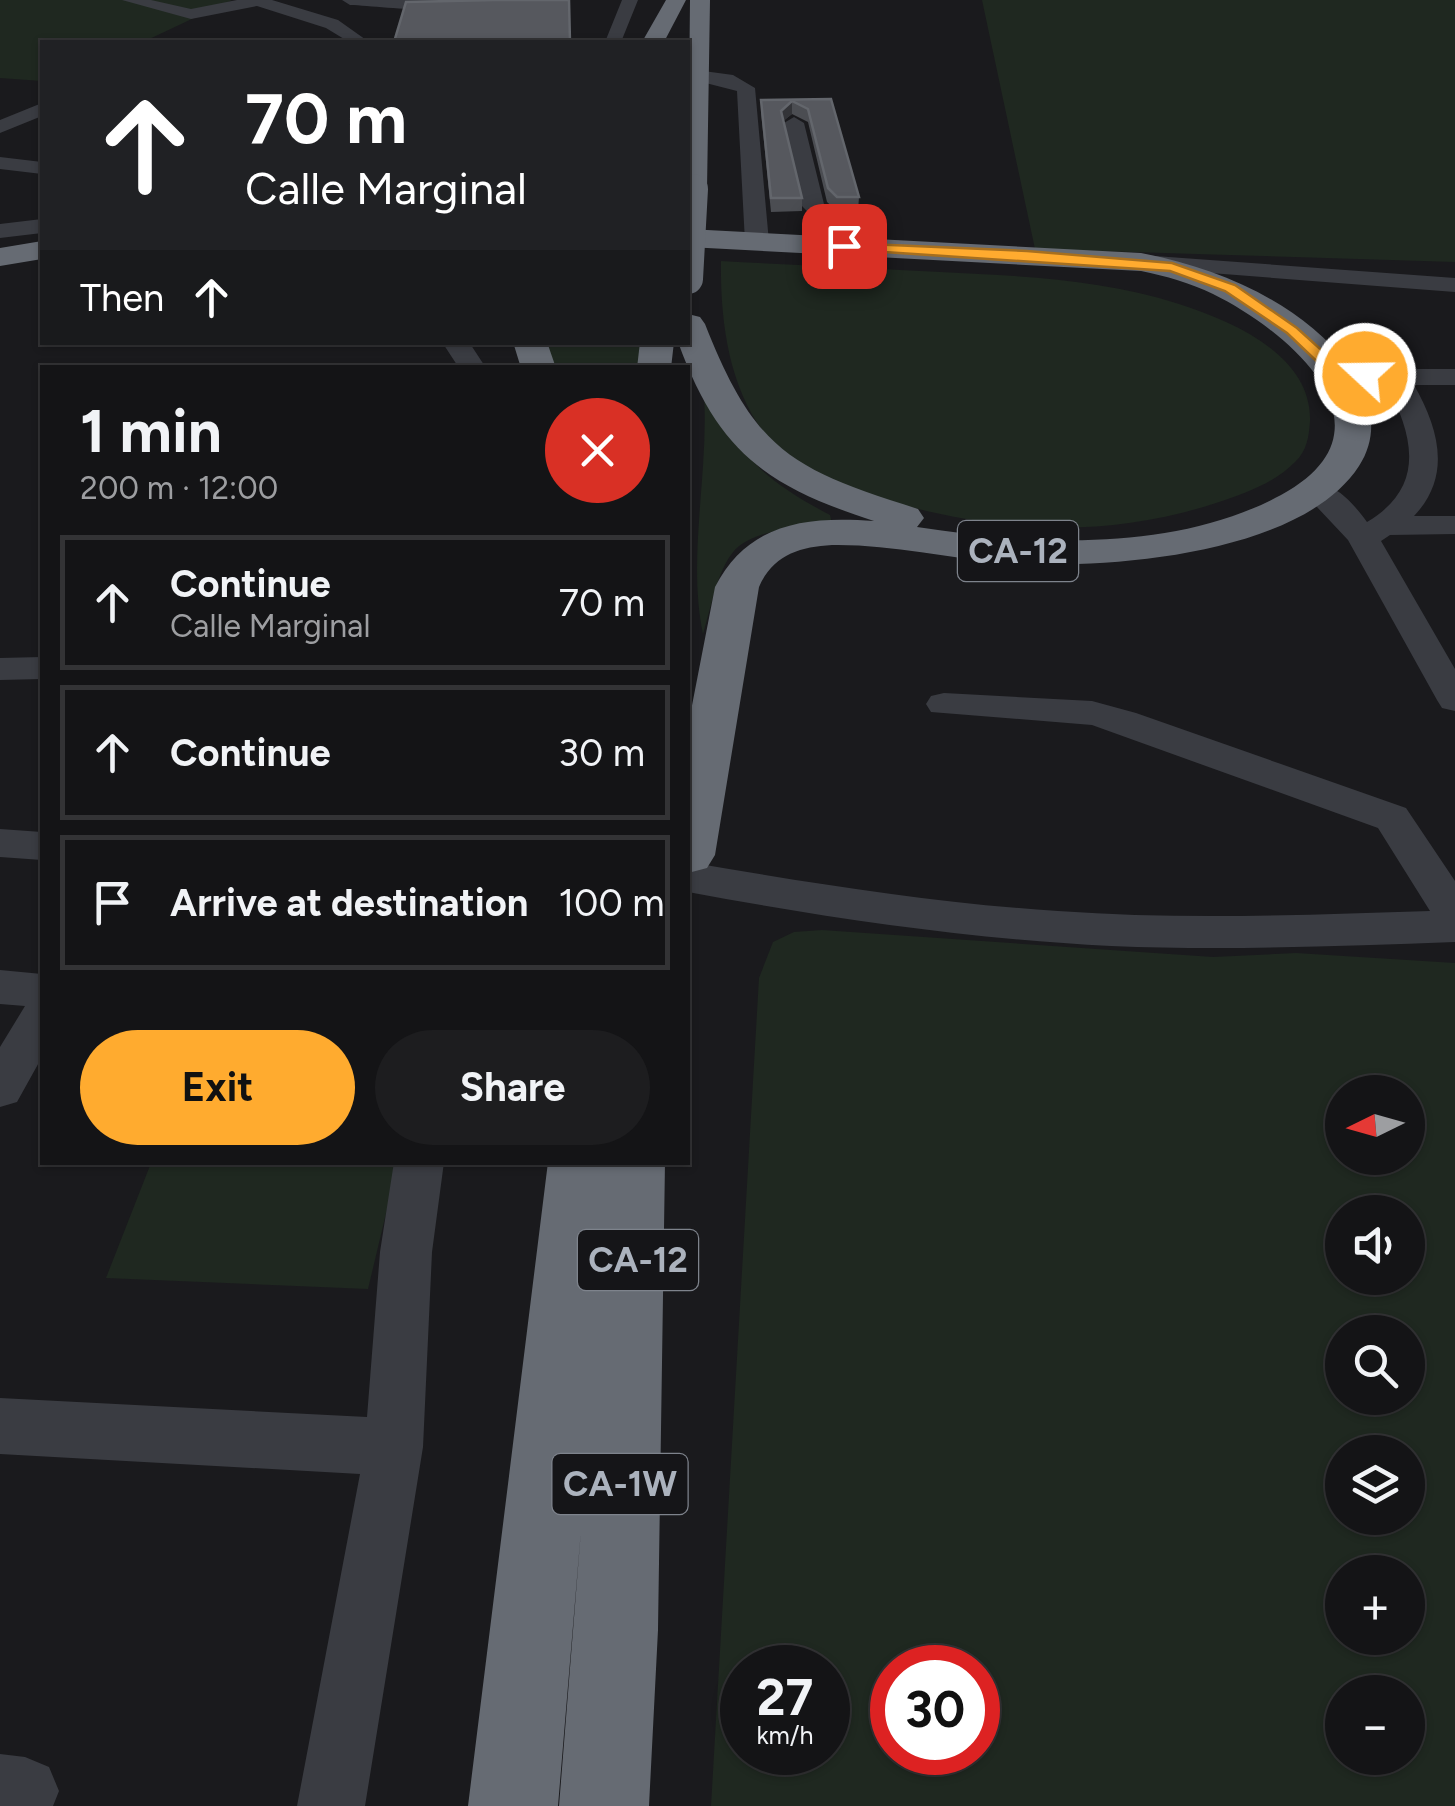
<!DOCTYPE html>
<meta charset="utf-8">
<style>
body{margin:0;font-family:Figtree,sans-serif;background:#1d1d1f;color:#f1f3f6;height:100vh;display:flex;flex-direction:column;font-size:38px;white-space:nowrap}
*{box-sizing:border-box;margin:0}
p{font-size:32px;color:#9d9ea1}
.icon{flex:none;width:55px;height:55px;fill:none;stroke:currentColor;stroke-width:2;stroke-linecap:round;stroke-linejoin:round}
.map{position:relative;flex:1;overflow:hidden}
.panel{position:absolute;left:40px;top:365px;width:650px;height:800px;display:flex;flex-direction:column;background:#141416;border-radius:0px;box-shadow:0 2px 8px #0004,0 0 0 2px #333335}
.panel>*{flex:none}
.hud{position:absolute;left:40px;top:40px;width:650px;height:305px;border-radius:0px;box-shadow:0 2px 8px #0004,0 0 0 2px #333335;background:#202124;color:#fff;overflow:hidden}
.needle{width:65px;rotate:265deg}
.fabs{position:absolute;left:1325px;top:1075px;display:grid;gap:20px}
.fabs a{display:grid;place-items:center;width:100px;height:100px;border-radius:50%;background:#141416;box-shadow:0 2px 8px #0004,0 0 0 2px #333335;font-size:50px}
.speed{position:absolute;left:720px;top:1645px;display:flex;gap:20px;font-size:50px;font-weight:700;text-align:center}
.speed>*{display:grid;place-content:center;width:130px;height:130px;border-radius:50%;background:#141416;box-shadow:0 2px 8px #0004,0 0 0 2px #333335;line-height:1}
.speed small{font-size:25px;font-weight:400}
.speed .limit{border:15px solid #d22;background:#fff;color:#111}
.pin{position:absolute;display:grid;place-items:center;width:85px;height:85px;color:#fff;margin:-42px;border-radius:20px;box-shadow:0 5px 15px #0006}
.me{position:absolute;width:110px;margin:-55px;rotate:291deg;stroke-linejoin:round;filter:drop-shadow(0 0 8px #0008)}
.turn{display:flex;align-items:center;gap:35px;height:210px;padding:0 40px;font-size:45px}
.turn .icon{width:130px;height:130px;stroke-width:2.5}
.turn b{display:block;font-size:70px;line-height:85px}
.then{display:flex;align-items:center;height:95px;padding:0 40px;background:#0003;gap:20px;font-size:38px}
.round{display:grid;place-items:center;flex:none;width:105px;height:105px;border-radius:52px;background:#1d1d1f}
.summary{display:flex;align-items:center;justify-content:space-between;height:170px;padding:0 40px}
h1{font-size:60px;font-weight:700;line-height:75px}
.button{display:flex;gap:20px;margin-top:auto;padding:20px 40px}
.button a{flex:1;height:115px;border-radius:60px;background:#ffab2f;color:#111;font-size:40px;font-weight:700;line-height:115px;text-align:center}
.button a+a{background:#1d1d1f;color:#f1f3f6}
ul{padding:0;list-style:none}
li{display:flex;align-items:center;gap:30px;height:135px;margin:0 20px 15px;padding:0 20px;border:5px solid #333335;border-radius:0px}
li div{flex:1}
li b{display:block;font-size:38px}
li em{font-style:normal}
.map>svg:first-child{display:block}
.green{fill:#1f2820;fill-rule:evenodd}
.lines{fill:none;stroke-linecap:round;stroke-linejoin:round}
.minor{fill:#3a3c42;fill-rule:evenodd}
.highway{fill:#666b73;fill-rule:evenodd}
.highway-bridge{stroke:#666b73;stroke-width:30}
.wall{fill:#4b4d52}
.shaded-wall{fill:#333438}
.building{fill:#56585e;stroke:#63666c;stroke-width:2.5}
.route{fill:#ffab2f;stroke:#a66f1f;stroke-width:2.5}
.labels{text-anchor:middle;stroke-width:9;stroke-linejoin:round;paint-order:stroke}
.shield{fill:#151518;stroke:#7e838c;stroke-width:2.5}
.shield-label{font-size:35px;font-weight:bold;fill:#abb2bd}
</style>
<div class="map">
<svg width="1455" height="1806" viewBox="0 0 1455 1806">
<rect width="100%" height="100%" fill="#1a1a1d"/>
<path class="green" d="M0,0H232L143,42H42V81L0,78Z
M982,0H1455V262L1035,249Z
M721,261C794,265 867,268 940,272C1020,276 1102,279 1179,304C1232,321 1312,355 1310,421C1309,436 1307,451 1295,462C1275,483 1243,494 1216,503C1106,539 999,533 889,501C856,492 814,478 786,456C731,409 720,328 721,261Z
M544,343H646L645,367H555Z
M704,394C746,459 760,478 830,515L832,524C804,527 763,528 739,546C718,563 711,609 703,634C687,557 709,474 704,394Z
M822,930L1213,957L1296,953L1455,963V1806H711L759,978L773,942L794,932ZM1408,1092V1158H1342V1092ZM1408,1212V1278H1342V1212ZM1408,1332V1398H1342V1332ZM1342,1452H1408V1518H1342ZM1408,1572V1638H1342V1572ZM742,1668H828V1752H742ZM892,1668H978V1752H892ZM1408,1692V1758H1342V1692Z
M151,1163H398L368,1289L106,1278Z"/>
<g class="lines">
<path class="minor" d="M122,0H151L191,9L237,0H272L338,20L369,42H349L326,28L257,6L191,19Z
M342,0H487C461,18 383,6 350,5Z
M622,0H638L621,42H605Z
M696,70L733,75L755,88L769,242L765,247H749L745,242L737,91L690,79V71Z
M42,103V116L0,133V120Z
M794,117L804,123L824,204L845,224L856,246L852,251H836L827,232L802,206L784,123Z
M0,157L42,162V174L0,169Z
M42,219V233L0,238V224Z
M1141,255L1455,278V292L1133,267L1129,262L1133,257Z
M442,342H469L486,368H459Z
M1334,362L1396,369H1455V385H1414C1439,429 1452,476 1414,516H1455V534L1390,535L1381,541L1455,669V711L1442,708L1437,700L1348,540L1301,490L1305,484C1331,477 1353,503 1367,522C1426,487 1414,436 1386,384L1324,376L1321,370Z
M42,657V679L0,680V658Z
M944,693L1092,701L1136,713L1406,808L1455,881V942C1341,946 1226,951 1111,946C969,939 827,918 688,892V862C811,883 933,903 1058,911C1182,920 1306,915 1430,911L1378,828L1092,725L931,712L926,704L931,696Z
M0,829L42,832V860L0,857Z
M0,970L42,974V1057L17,1102L0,1107V1047L25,1006L0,1004Z
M394,1162H444L432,1252L423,1447L365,1806H297L360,1474L0,1454V1398L367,1417L380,1252Z
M0,1754L25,1757L49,1767L59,1791L53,1806H0Z"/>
<path class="highway" d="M666,0H686L664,42H642Z
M690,0H710L707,189L693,197L688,196Z
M688,229L1141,253C1219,268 1300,302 1350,367C1372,397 1380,434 1359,466C1301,556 1102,570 1005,563C947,558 890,544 832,545C799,547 773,555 759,587L715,855L707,868L688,873V726L715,587C748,522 808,516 874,521C766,486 718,452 678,342H688V314L700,317L705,324C755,451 791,469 918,509L924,518L917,527C1034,545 1173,553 1281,495C1403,429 1290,332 1213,294C1190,283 1166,276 1141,271L688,247Z
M42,241V259L0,266V248Z
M513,342H547L556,368H521Z
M640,342H674L671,368H637Z
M548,1162H665L658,1630L649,1806H559L581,1530L558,1806H468Z"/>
<path class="highway-bridge" d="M688,279L693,189"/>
</g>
<path class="wall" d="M831,99L859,197L858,211H837L827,202L808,122L792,114L783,121L802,198V211L771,212L761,112V100Z"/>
<path class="shaded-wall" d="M792,101V114L780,124L781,111Z"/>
<path class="building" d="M495,0H569L570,42H394L406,2Z
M831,99L859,197H837L828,188L808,109L792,101L781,111L802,198H771L761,100Z"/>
<path class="route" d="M844,243L1027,251L1172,263L1235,285L1297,328L1339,366L1372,374L1365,378L1329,373L1287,333L1225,291L1170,271L839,249L837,246Z"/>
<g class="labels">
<g class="shield">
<rect x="958" y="521" width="120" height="60" rx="8"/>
<rect x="578" y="1230" width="120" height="60" rx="8"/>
<rect x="552.5" y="1454" width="135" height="60" rx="8"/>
</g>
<g class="shield-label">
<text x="1018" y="563">CA-12</text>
<text x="638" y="1272">CA-12</text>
<text x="620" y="1496">CA-1W</text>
</g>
</g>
</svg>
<div class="fabs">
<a><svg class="needle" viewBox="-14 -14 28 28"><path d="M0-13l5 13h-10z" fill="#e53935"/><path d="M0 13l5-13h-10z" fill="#9d9ea1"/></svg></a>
<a><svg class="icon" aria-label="sound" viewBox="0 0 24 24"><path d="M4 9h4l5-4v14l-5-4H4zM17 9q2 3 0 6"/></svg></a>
<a><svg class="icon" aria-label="search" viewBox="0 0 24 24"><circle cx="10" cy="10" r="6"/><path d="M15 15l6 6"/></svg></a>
<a><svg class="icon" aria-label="layers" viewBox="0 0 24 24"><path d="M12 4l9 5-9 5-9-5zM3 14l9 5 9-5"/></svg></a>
<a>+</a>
<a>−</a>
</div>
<div class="speed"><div>27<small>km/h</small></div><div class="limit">30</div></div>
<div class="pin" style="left:844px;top:246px;background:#d93025"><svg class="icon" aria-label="arrive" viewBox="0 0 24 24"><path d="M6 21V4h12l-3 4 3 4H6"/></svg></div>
<svg class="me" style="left:1365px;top:374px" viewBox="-20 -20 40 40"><circle r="17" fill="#ffab2f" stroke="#fff" stroke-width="3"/><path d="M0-11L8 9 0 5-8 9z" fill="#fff"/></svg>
<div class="hud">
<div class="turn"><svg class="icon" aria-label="ahead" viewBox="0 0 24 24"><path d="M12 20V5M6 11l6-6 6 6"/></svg><div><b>70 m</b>Calle Marginal</div></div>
<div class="then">Then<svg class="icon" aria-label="ahead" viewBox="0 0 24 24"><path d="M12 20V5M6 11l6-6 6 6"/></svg></div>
</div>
<section class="panel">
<div class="summary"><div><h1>1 min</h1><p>200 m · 12:00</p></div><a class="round" style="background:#d93025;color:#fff"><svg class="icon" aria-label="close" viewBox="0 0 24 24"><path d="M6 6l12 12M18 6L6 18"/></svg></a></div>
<ul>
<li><svg class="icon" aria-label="ahead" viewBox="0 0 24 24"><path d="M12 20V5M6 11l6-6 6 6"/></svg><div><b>Continue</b><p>Calle Marginal</p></div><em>70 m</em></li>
<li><svg class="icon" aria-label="ahead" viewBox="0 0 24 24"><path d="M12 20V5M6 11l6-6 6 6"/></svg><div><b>Continue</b></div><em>30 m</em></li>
<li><svg class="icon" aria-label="arrive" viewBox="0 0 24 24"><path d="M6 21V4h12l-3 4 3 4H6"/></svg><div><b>Arrive at destination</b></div><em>100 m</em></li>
</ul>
<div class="button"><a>Exit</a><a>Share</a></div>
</section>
</div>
